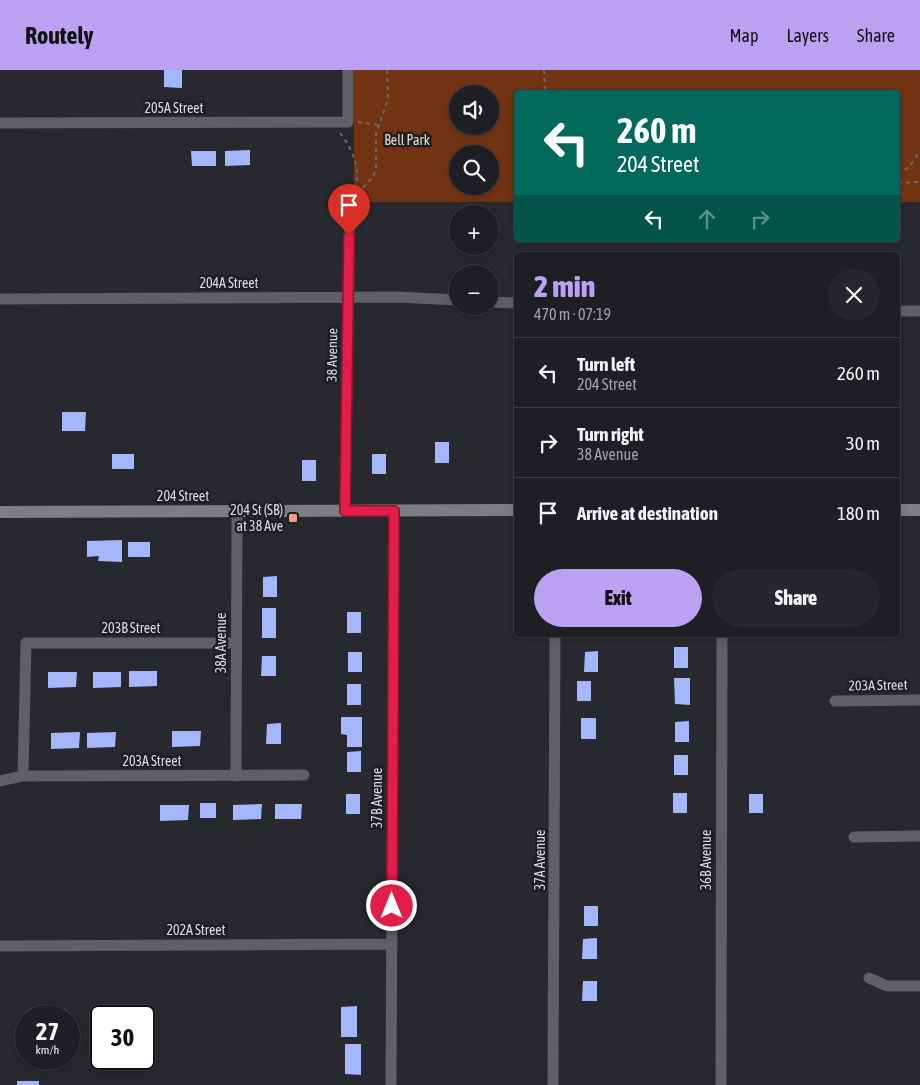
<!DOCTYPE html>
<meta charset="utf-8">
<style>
body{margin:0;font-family:"Asap Condensed",sans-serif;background:#25272b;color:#f1f3f6;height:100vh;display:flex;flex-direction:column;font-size:19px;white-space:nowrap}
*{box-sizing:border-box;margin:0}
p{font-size:16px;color:#a0a2a6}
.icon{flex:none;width:28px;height:28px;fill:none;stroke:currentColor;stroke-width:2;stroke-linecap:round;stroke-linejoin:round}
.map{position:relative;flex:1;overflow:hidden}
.side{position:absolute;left:514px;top:182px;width:386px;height:385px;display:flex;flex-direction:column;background:#1d1f23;border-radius:5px;box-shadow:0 2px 8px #0003,0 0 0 1px #3b3d41}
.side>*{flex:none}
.hud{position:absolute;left:514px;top:20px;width:386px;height:152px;border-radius:5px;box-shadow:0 2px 8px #0003,0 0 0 1px #3b3d41;background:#00695c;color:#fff;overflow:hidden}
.tools{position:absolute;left:449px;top:15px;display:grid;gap:10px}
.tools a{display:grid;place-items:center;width:50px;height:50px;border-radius:50%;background:#1d1f23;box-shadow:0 2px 8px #0003,0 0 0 1px #3b3d41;font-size:25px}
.speed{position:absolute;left:15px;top:935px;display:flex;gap:10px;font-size:25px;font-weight:700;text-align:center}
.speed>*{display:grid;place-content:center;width:65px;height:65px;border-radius:50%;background:#1d1f23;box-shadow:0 2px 8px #0003,0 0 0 1px #3b3d41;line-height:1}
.speed small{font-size:12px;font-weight:400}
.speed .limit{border:2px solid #111;border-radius:8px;background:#fff;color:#111}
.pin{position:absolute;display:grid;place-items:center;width:42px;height:42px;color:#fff;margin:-51px -21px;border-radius:50% 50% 50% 0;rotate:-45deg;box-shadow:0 0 5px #0007}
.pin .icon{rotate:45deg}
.me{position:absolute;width:55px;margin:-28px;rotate:0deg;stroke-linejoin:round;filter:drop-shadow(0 0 4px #0008)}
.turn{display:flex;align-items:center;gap:18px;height:105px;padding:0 20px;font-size:22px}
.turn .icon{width:65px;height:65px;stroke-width:2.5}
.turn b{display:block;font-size:35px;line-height:42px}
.lanes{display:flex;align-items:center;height:48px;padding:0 20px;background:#0003;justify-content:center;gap:25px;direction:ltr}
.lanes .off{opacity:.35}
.round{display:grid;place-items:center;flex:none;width:52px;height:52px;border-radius:26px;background:#25272b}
.overview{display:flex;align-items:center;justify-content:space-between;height:85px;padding:0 20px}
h1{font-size:30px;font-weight:800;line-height:38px;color:#bca0f2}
.action{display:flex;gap:10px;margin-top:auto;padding:10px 20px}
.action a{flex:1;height:58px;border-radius:30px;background:#bca0f2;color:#111;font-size:20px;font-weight:800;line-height:58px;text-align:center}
.action a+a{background:#25272b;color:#f1f3f6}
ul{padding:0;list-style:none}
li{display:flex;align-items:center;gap:15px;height:70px;padding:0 20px;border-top:1px solid #3b3d41}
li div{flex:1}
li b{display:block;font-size:19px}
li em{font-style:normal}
header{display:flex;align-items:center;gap:30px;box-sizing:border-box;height:70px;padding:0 25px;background:#bca0f2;color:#111}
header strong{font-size:24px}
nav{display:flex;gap:28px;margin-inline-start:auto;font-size:18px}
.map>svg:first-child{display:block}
.green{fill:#723313;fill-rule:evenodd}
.building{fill:#a4b6fd}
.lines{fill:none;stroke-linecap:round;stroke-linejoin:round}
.path{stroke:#696b70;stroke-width:2;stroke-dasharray:4 4;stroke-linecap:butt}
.street{stroke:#5f6063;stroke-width:11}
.secondary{stroke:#7c7e83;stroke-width:12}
.route-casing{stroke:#92132f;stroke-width:12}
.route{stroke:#e11d48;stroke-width:9}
.poi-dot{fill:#f1a17d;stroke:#1e1f25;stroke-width:2}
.labels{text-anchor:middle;stroke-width:5;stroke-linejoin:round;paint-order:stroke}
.street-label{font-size:14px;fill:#dadbdf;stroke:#1e1f25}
.park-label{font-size:14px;fill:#efd6cb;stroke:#1e1f25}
.poi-label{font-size:14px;fill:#dadbdf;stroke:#1e1f25;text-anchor:end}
</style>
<header>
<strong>Routely</strong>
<nav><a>Map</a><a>Layers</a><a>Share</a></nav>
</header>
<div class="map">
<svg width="920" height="1015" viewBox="0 0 920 1015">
<rect width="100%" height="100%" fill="#27292f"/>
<path class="green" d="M354,0H920V132H898V22H516V132H354ZM458,24H490V56H458ZM458,84H490V116H458Z"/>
<path class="building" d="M164,0H182V18L164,17Z
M250,80V95L225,96V81Z
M191,81H216V96H192Z
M62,342H86L85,361H62Z
M435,372H449V393H435Z
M112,384H134V399H112Z
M372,384H386V404H372Z
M302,390H316V411H302Z
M122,470V492L98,491L99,486L87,487V471Z
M128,472H150V487H128Z
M277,506V527H263V507Z
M262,538H276V568H262Z
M347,542H361V563H347Z
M674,577H688V598H674Z
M598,581V602H584L585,582Z
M348,582H362V602H348Z
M262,586H276V606H261Z
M129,601H157V616L129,617Z
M48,602H77L76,617L48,618Z
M93,602H121V617L93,618Z
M674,608H690V635L675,634Z
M577,611H591V631H577Z
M347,614H361V635H347Z
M341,647H362V677H347V665L341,664Z
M581,648H596V669H581Z
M689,651V672H675V652Z
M281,653V674H266L267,654Z
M172,661H201L200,676L172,677Z
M80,662L79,678L51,679V663Z
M116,662L115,677L87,678V663Z
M361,681V702H347V682Z
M674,685H688V705H674Z
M673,723H687V743H673Z
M346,724H360V744H346Z
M749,724H763V743H749Z
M200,733H216V748H200Z
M262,734L261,749L233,750V735Z
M275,734H302L301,749H275Z
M160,735H189L188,750L160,751Z
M584,836H598V856H584Z
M597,868V889H582L583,869Z
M583,911H597V931H582Z
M357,936V967H341V937Z
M345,974H361V1005L345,1004Z
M17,1011H39V1015H17Z"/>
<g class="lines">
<path class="path" d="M544,0L545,22
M358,52L378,55
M340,63C353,80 362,100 354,121
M898,104L909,97L920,81
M898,113L920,112
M357,123L373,107L376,98V64L388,29L387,0"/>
<path class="street" d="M0,53L348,52V0
M0,229L397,227L458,230
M490,232L516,233
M898,241H920
M345,441L350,130
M835,631L920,630
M23,706L26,573H236
M236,706L237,441
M0,711L23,706L304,705
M854,767L920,766
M0,876L391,874
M869,908L887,916H920
M391,1015L394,441
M553,1015L555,565
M721,1015L722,565"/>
<path class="secondary" d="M898,440H920
M0,442L516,440"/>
</g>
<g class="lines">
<defs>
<path id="route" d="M349,165L345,441H394L392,836"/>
</defs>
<use href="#route" class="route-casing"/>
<use href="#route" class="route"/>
</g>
<rect class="poi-dot" x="288" y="443" width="10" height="10" rx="2.5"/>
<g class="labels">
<g class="street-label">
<text x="174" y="43">205A Street</text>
<text x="229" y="218">204A Street</text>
<text transform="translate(332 285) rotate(-89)" y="5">38 Avenue</text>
<text x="183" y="431">204 Street</text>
<text x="131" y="563">203B Street</text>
<text transform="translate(221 573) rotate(-90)" y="5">38A Avenue</text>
<text transform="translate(878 615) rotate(-1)" y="5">203A Street</text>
<text x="152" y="696">203A Street</text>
<text transform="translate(377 728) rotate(-90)" y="5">37B Avenue</text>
<text transform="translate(540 790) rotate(-90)" y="5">37A Avenue</text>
<text transform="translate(706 790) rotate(-90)" y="5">36B Avenue</text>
<text x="196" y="865">202A Street</text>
</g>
<g class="park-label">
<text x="407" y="75">Bell Park</text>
</g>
<g class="poi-label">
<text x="283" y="445">204 St (SB)<tspan x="283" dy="16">at 38 Ave</tspan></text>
</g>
</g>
</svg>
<div class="tools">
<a><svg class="icon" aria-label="sound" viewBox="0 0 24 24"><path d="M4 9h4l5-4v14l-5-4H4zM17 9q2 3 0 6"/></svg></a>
<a><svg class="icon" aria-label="search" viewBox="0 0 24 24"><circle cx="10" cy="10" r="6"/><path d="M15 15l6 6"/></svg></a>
<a>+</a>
<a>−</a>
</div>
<div class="speed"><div>27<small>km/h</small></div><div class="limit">30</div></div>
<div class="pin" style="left:349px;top:165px;background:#d93025"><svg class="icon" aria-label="arrive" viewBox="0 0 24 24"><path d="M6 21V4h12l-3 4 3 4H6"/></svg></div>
<svg class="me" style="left:392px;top:836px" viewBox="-20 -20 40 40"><circle r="17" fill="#e11d48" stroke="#fff" stroke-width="3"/><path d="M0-11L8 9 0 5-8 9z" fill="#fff"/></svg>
<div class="hud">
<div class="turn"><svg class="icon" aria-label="left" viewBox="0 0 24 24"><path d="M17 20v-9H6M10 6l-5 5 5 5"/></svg><div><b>260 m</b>204 Street</div></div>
<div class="lanes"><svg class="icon" aria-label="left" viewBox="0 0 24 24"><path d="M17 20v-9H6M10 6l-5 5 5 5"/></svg><svg class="icon off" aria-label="ahead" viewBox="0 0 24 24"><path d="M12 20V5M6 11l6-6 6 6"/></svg><svg class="icon off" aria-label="right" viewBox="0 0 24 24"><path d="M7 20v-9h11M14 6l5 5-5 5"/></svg></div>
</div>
<section class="side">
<div class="overview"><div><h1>2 min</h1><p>470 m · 07:19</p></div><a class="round"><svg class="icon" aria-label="close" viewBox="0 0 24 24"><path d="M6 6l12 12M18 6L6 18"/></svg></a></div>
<ul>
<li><svg class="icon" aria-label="left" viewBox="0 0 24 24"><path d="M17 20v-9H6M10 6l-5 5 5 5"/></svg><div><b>Turn left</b><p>204 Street</p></div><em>260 m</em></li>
<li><svg class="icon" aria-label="right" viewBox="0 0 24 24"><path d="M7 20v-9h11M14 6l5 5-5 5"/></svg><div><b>Turn right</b><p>38 Avenue</p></div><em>30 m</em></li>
<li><svg class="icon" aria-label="arrive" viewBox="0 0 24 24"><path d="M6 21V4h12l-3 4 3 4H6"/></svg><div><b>Arrive at destination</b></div><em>180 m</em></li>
</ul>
<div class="action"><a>Exit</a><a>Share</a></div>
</section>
</div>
